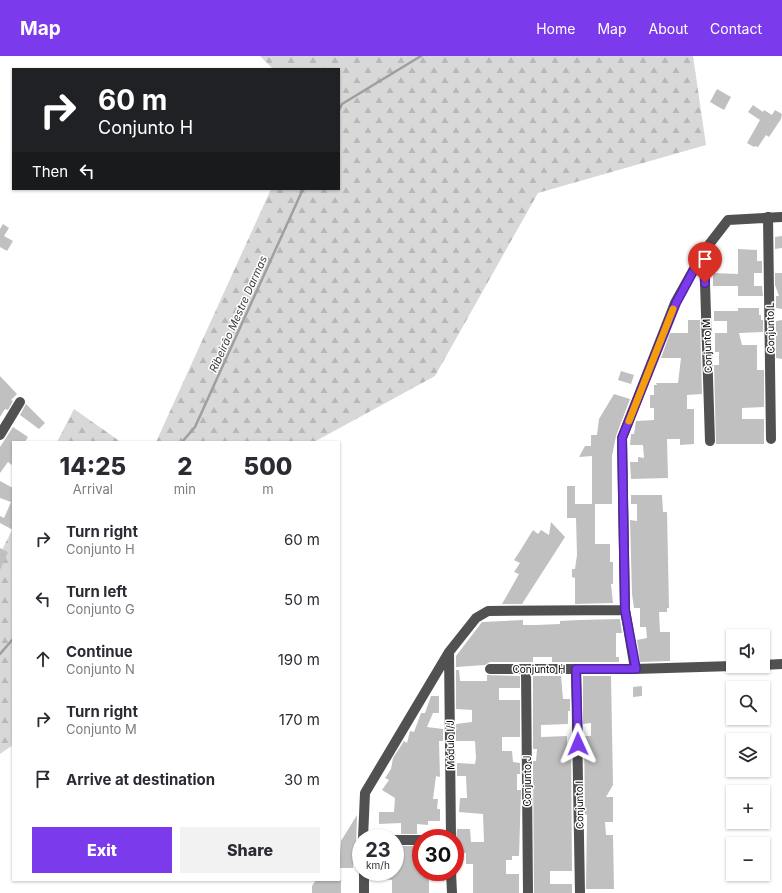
<!DOCTYPE html>
<meta charset="utf-8">
<style>
body{margin:0;font-family:Inter,sans-serif;background:#f2f2f3;color:#2b2b33;height:100vh;display:flex;flex-direction:column;font-size:15px;white-space:nowrap}
*{box-sizing:border-box;margin:0}
p{font-size:13px;color:#7c7c81}
.icon{flex:none;width:22px;height:22px;fill:none;stroke:currentColor;stroke-width:2;stroke-linecap:round;stroke-linejoin:round}
.map{position:relative;flex:1;overflow:hidden}
.panel{position:absolute;left:12px;top:385px;width:328px;height:440px;display:flex;flex-direction:column;background:#fff;border-radius:0px;box-shadow:0 1px 3px #0004}
.panel>*{flex:none}
.guide{position:absolute;left:12px;top:12px;width:328px;height:122px;border-radius:0px;box-shadow:0 1px 3px #0004;background:#202124;color:#fff;overflow:hidden}
.tools{position:absolute;left:726px;top:573px;display:grid;gap:8px}
.tools a{display:grid;place-items:center;width:44px;height:44px;border-radius:0px;background:#fff;box-shadow:0 1px 3px #0004;font-size:20px}
.speed{position:absolute;left:352px;top:773px;display:flex;gap:8px;font-size:20px;font-weight:700;text-align:center}
.speed>*{display:grid;place-content:center;width:52px;height:52px;border-radius:50%;background:#fff;box-shadow:0 1px 3px #0004;line-height:1}
.speed small{font-size:10px;font-weight:400}
.speed .limit{border:6px solid #d22;background:#fff;color:#111}
.pin{position:absolute;display:grid;place-items:center;width:34px;height:34px;color:#fff;margin:-41px -17px;border-radius:50% 50% 50% 0;rotate:-45deg;box-shadow:0 0 4px #0007}
.pin .icon{rotate:45deg}
.me{position:absolute;width:44px;margin:-22px;rotate:359deg;stroke-linejoin:round;filter:drop-shadow(0 0 3px #0008)}
.turn{display:flex;align-items:center;gap:14px;height:84px;padding:0 20px;font-size:18px}
.turn .icon{width:52px;height:52px;stroke-width:2.5}
.turn b{display:block;font-size:28px;line-height:34px}
.then{display:flex;align-items:center;height:38px;padding:0 20px;background:#0003;gap:8px;font-size:15px}
.eta{display:flex;justify-content:space-evenly;align-items:center;height:68px;text-align:center}
.eta b{font-size:24px;font-weight:800;line-height:28px}
.cta{display:flex;gap:8px;margin-top:auto;padding:8px 20px}
.cta a{flex:1;height:46px;border-radius:0px;background:#7c3aed;color:#fff;font-size:16px;font-weight:800;line-height:46px;text-align:center}
.cta a+a{background:#f2f2f3;color:#2b2b33}
ul{padding:0;list-style:none}
li{display:flex;align-items:center;gap:12px;height:60px;padding:0 20px}
li div{flex:1}
li b{display:block;font-size:15px}
li em{font-style:normal}
header{display:flex;align-items:center;gap:24px;box-sizing:border-box;height:56px;padding:0 20px;background:#7c3aed;color:#fff}
header strong{font-size:19px}
nav{display:flex;gap:22px;margin-inline-start:auto;font-size:14px}
.map>svg:first-child{display:block}
.forest{fill:url(#forest-firs)}
.lines{fill:none;stroke-linecap:round;stroke-linejoin:round}
.stream{stroke:#9f9f9f;stroke-width:2.5}
.building{fill:#c0c0c0}
.minor{stroke:#515151;stroke-width:10}
.route-casing{stroke:#51269a;stroke-width:10}
.route{stroke:#7c3aed;stroke-width:7}
.slow{stroke:#f59e0b;stroke-width:7}
.labels{text-anchor:middle;stroke-width:3;stroke-linejoin:round;paint-order:stroke}
.street-label{font-size:10px;fill:#000;stroke:#fff}
.water-label{font-size:11px;font-style:italic;fill:#404040;stroke:#fff}
</style>
<header>
<strong>Map</strong>
<nav><a>Home</a><a>Map</a><a>About</a><a>Contact</a></nav>
</header>
<div class="map">
<svg width="782" height="837" viewBox="0 0 782 837">
<defs>
<pattern id="forest-firs" width="22" height="20" patternUnits="userSpaceOnUse"><rect width="22" height="20" fill="#d8d8d8"/><path d="M5 1l3.5 6h-7zM16 11l3.5 6h-7z" fill="#b8b8b8"/></pattern>
</defs>
<rect width="100%" height="100%" fill="#fff"/>
<path class="forest" d="M260,0H693L706,89L538,137L435,320L314,386H156L271,133H339V13H273Z
M74,353L121,386H57Z
M13,472V689L0,698V498Z"/>
<g class="lines">
<path class="stream" d="M339,54L342,48L421,0
M182,386L195,371L303,133
M0,598L13,583"/>
</g>
<path class="building" d="M717,33L731,41L724,54L710,46Z
M753,49L763,56L764,54L772,59L775,54L782,58L781,63L769,81L766,79L758,91L755,90L754,91L747,87L760,64L748,56Z
M3,168L9,172L4,180L13,185L7,195L0,191V173Z
M782,180V192L775,193V181Z
M738,193L757,194V205H762V217H754V230H762L763,240H738V230H713V217L738,218Z
M775,217H782V253L776,252V240H779L775,229Z
M738,252H759V259H761V264H763V276L739,277L742,289H757V314H764V351L742,352V363H764V388H716L714,309H719V296H715V277H727V265H714V255H738Z
M688,264H700L702,338L687,339V353H694V388L680,389V383H667L668,422L631,423L630,406H638V401L644,402L643,389H630L631,378H634L636,365L654,364V352H650V339H654V329H657L656,327H678L681,302H661L670,277H688Z
M782,264V303L776,302V265Z
M621,315L634,319L631,328L618,324Z
M0,320L17,338L11,344L13,345L8,354L5,353L0,361Z
M614,338L630,343L616,380L612,400V448H592V400L579,401L585,390H591V379H597L599,363Z
M26,348L45,367L39,373L20,359Z
M13,371L28,381L25,386H13V410L8,406L0,417V391Z
M0,425L13,432V474L0,467V460L4,462L11,446L0,442Z
M567,430H575V448H595V488H610V506H613V528H611L613,547L575,548V522L572,521V513H575L577,499L576,462H567Z
M631,439H662L663,456H667L669,552H667V556H659L660,576H670V605L640,606L637,584L647,582L646,571H640V552H634L632,538L630,464L637,465V448H631Z
M551,466L565,481L522,548H502L519,518L514,516L520,507L514,504L520,495L533,474L538,478L541,474L549,479Z
M0,492L8,496L0,514Z
M620,563L622,577H616V601H619V606H552V601H533V606H490L485,609L456,611V600L482,566L523,564V569H536L560,568V565L579,564Z
M456,614H459L460,625H487V619L520,620V632H499V644H520V681H502V695H512L513,706L520,707V718H517V734H521L519,800H512V804H506V818H519V837H473V808H466V797L455,798L457,773H470L471,786H484L483,758L459,756L460,742H467L466,720H457V707L475,708L476,702L475,685H456V668L472,666V654L456,653Z
M533,620H561L563,643H570V655H568V668L541,669V681L567,680V694L571,692L572,815H550V828H572V837H534L533,705H536L537,693H533Z
M583,620H611L613,729L606,741H613V766H605L606,779H613L614,833H586L587,759L585,758L584,680H591V667L583,668Z
M642,630V640L633,641V631Z
M431,640H439V657H433L427,671L443,673V685H439L440,721L436,720L433,743H438L437,753H440V765H428V769L417,768V778H401V767L379,768V756H394L395,742L382,734L389,724L385,722L391,713L393,702L404,685L407,687L410,675L414,676L421,657H425Z
M357,759L356,792H354L353,812H339L341,785Z
M400,790H421V819L429,820V837H392V824L384,823V816H395V811H400Z
M316,824H341V837H312V830Z"/>
<g class="lines">
<path class="minor" d="M768,161L771,383
M704,195L710,385
M0,379L20,346
M449,596L451,782
M763,609L782,608
M490,613H635L733,610
M526,613L528,837
M576,613L580,837
M635,613L625,554L622,382L675,247L704,195L728,164L782,161
M363,782L365,737L449,596L476,562L488,555L625,554
M395,784H421
M364,816V837
M451,816L452,837"/>
</g>
<g class="lines">
<defs>
<path id="route" d="M578,688L576,613H636L625,554L622,382L676,247L704,195L705,227"/>
</defs>
<use href="#route" class="route-casing"/>
<use href="#route" class="route"/>
<path class="slow" d="M629,365L673,253"/>
</g>
<g class="labels">
<g class="street-label">
<text transform="translate(770 272) rotate(-91)" y="4">Conjunto L</text>
<text transform="translate(707 290) rotate(-92)" y="4">Conjunto M</text>
<text x="539" y="617">Conjunto H</text>
<text transform="translate(450 689) rotate(-91)" y="4">Módulo I/J</text>
<text transform="translate(527 725) rotate(-90)" y="4">Conjunto J</text>
<text transform="translate(579 749) rotate(-91)" y="4">Conjunto I</text>
</g>
<g class="water-label">
<text transform="translate(238 258) rotate(-66)" y="4">Ribeirão Mestre Darmas</text>
</g>
</g>
</svg>
<div class="tools">
<a><svg class="icon" aria-label="sound" viewBox="0 0 24 24"><path d="M4 9h4l5-4v14l-5-4H4zM17 9q2 3 0 6"/></svg></a>
<a><svg class="icon" aria-label="search" viewBox="0 0 24 24"><circle cx="10" cy="10" r="6"/><path d="M15 15l6 6"/></svg></a>
<a><svg class="icon" aria-label="layers" viewBox="0 0 24 24"><path d="M12 4l9 5-9 5-9-5zM3 14l9 5 9-5"/></svg></a>
<a>+</a>
<a>−</a>
</div>
<div class="speed"><div>23<small>km/h</small></div><div class="limit">30</div></div>
<div class="pin" style="left:705px;top:227px;background:#d93025"><svg class="icon" aria-label="arrive" viewBox="0 0 24 24"><path d="M6 21V4h12l-3 4 3 4H6"/></svg></div>
<svg class="me" style="left:578px;top:688px" viewBox="-20 -20 40 40"><path d="M0-17L14 15 0 8-14 15z" fill="#7c3aed" stroke="#fff" stroke-width="4"/></svg>
<div class="guide">
<div class="turn"><svg class="icon" aria-label="right" viewBox="0 0 24 24"><path d="M7 20v-9h11M14 6l5 5-5 5"/></svg><div><b>60 m</b>Conjunto H</div></div>
<div class="then">Then<svg class="icon" aria-label="left" viewBox="0 0 24 24"><path d="M17 20v-9H6M10 6l-5 5 5 5"/></svg></div>
</div>
<section class="panel">
<div class="eta">
<div><b>14:25</b><p>Arrival</p></div>
<div><b>2</b><p>min</p></div>
<div><b>500</b><p>m</p></div>
</div>
<ul>
<li><svg class="icon" aria-label="right" viewBox="0 0 24 24"><path d="M7 20v-9h11M14 6l5 5-5 5"/></svg><div><b>Turn right</b><p>Conjunto H</p></div><em>60 m</em></li>
<li><svg class="icon" aria-label="left" viewBox="0 0 24 24"><path d="M17 20v-9H6M10 6l-5 5 5 5"/></svg><div><b>Turn left</b><p>Conjunto G</p></div><em>50 m</em></li>
<li><svg class="icon" aria-label="ahead" viewBox="0 0 24 24"><path d="M12 20V5M6 11l6-6 6 6"/></svg><div><b>Continue</b><p>Conjunto N</p></div><em>190 m</em></li>
<li><svg class="icon" aria-label="right" viewBox="0 0 24 24"><path d="M7 20v-9h11M14 6l5 5-5 5"/></svg><div><b>Turn right</b><p>Conjunto M</p></div><em>170 m</em></li>
<li><svg class="icon" aria-label="arrive" viewBox="0 0 24 24"><path d="M6 21V4h12l-3 4 3 4H6"/></svg><div><b>Arrive at destination</b></div><em>30 m</em></li>
</ul>
<div class="cta"><a>Exit</a><a>Share</a></div>
</section>
</div>
